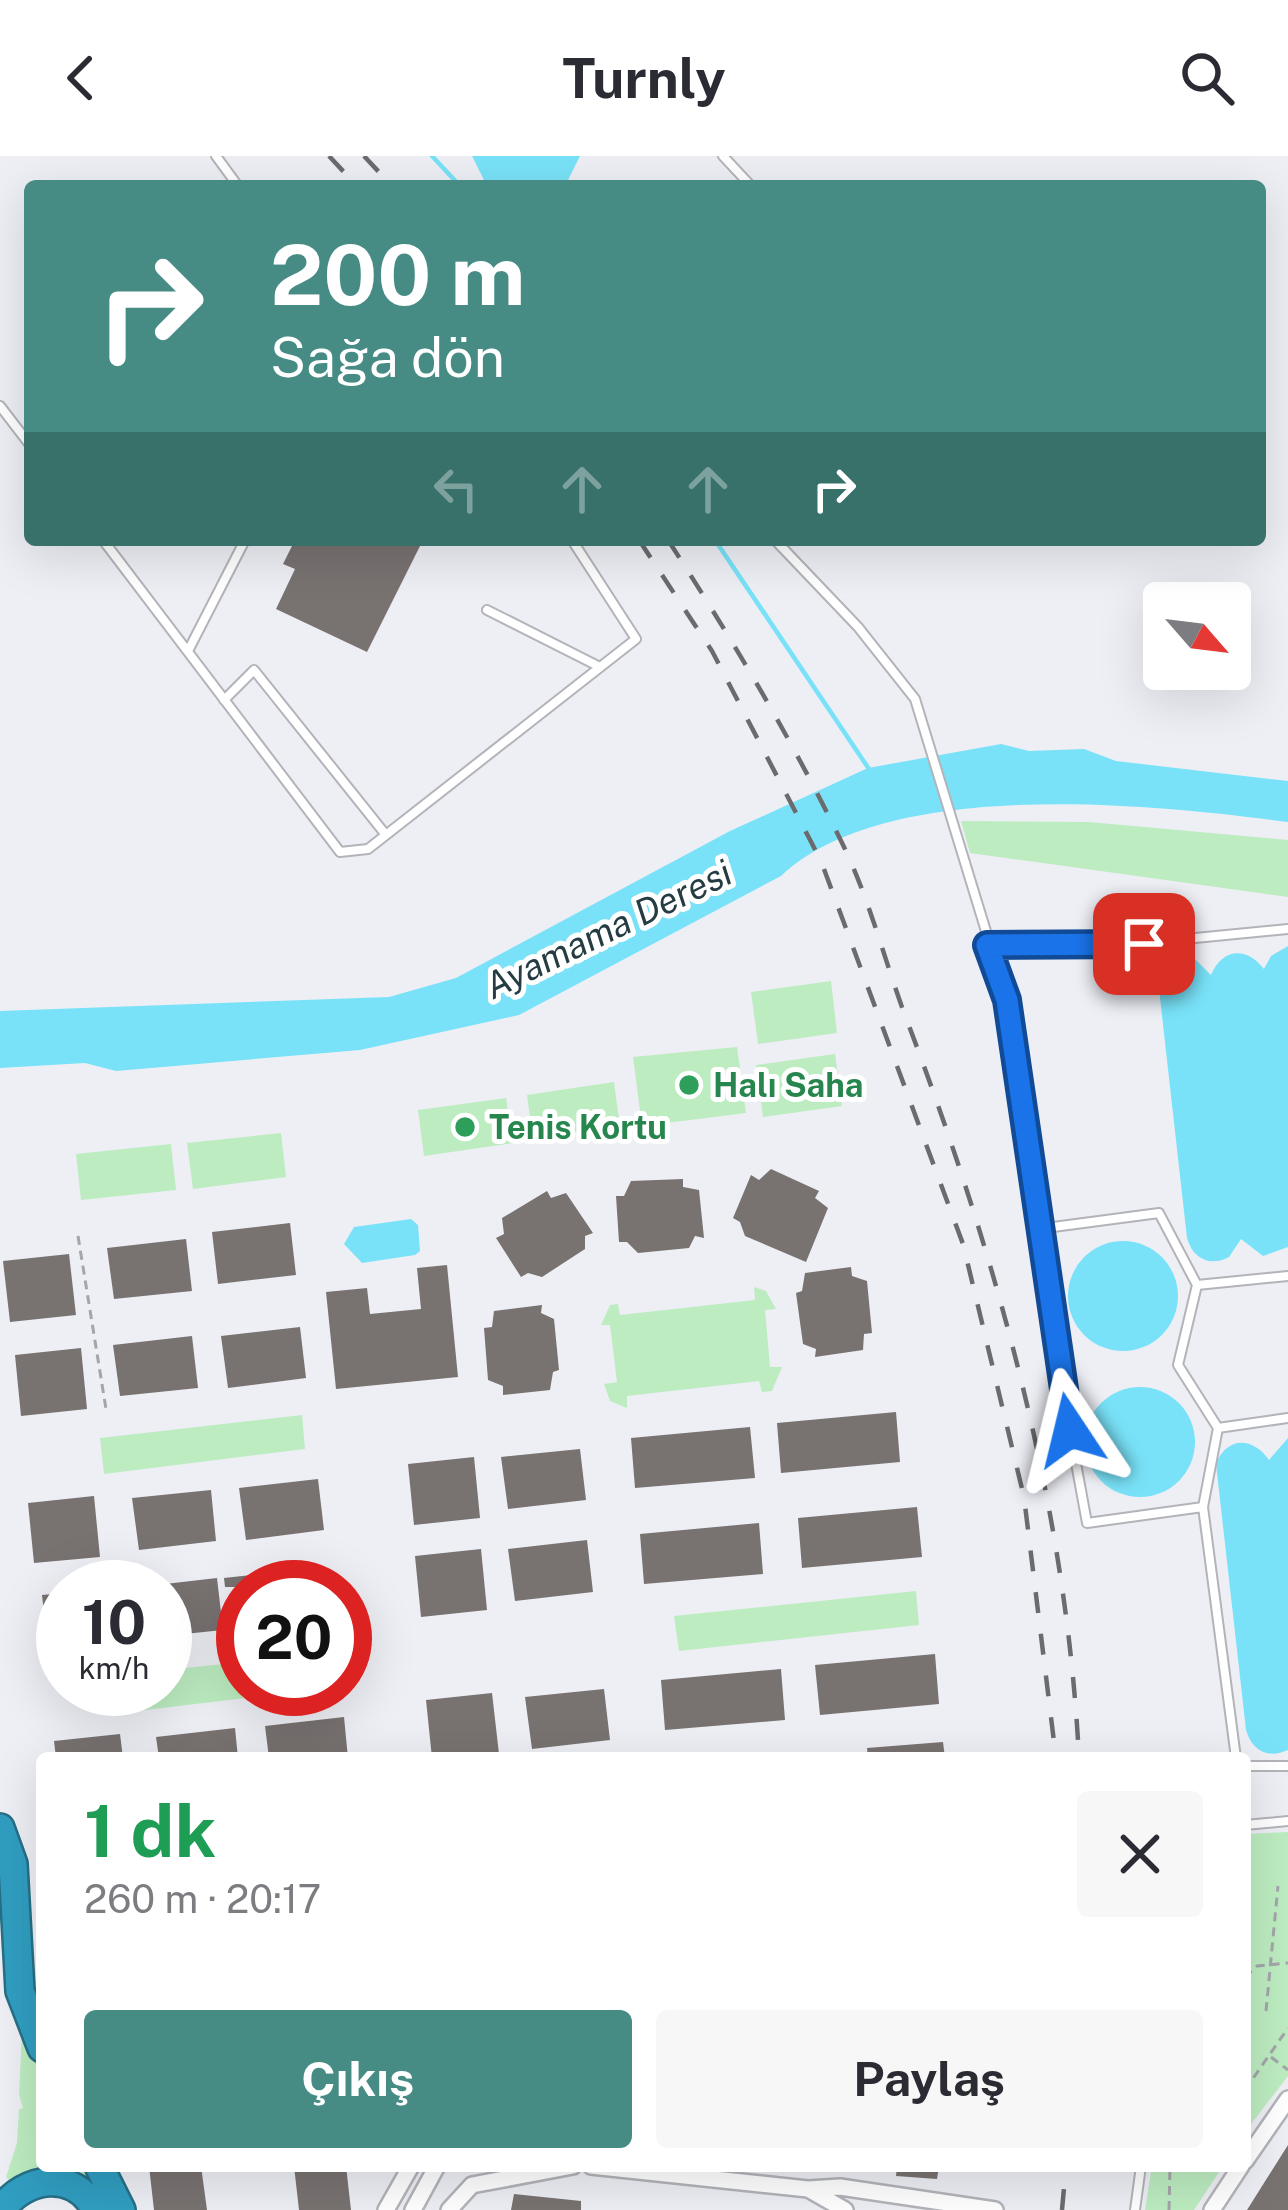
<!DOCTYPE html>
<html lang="tr">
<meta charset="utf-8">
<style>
body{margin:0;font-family:"Public Sans",sans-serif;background:#f7f7f7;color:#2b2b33;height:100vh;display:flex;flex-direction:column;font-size:45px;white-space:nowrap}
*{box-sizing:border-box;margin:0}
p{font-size:39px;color:#7c7c81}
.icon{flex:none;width:66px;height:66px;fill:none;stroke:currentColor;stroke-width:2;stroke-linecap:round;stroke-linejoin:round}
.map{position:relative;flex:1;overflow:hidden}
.details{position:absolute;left:36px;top:1596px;width:1215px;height:420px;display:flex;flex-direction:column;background:#fff;border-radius:12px;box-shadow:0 12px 48px #0002}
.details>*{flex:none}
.hud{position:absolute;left:24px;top:24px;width:1242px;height:366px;border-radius:12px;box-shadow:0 12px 48px #0002;background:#468c85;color:#fff;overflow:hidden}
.needle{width:78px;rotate:118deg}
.fabs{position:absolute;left:1143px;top:426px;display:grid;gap:24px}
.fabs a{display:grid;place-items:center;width:108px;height:108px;border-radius:12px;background:#fff;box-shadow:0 12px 48px #0002;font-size:60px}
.speed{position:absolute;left:36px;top:1404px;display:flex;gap:24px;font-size:60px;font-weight:700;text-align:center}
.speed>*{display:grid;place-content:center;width:156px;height:156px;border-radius:50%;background:#fff;box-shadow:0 12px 48px #0002;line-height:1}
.speed small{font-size:30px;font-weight:400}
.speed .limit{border:18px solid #d22;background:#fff;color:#111}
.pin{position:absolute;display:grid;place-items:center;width:102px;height:102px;color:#fff;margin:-51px;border-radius:24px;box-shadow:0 6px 18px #0006}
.me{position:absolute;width:132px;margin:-66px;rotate:350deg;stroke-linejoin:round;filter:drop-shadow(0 0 9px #0008)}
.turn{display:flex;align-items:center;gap:42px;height:252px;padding:0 48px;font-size:54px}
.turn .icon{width:156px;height:156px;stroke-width:2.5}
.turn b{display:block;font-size:84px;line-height:102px}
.lanes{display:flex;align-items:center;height:114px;padding:0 48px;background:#0003;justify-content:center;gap:60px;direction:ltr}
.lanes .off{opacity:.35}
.round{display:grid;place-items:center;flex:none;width:126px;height:126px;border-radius:12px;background:#f7f7f7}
.summary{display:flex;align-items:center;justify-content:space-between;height:204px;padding:0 48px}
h1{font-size:72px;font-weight:700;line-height:90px;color:#1e9e55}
.button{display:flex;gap:24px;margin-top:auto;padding:24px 48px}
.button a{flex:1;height:138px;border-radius:12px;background:#468c85;color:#fff;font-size:48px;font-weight:700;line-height:138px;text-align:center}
.button a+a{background:#f7f7f7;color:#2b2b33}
header{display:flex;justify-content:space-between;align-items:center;height:156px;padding:0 48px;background:#fff;font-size:54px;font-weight:700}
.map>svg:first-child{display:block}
.green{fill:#bdecc0}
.water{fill:#79e2f8}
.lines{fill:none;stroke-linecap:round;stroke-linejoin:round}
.stream{stroke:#79e2f8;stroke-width:4.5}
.building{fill:#787271}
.lane-casing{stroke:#b2b4b9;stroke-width:12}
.street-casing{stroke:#b2b4b9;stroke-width:20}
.highway-casing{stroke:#276f86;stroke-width:32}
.path{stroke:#a4a5aa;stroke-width:3;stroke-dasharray:9 6;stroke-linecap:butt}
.lane{stroke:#fff;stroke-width:8}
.street{stroke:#fff;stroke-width:15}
.highway{stroke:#309ec1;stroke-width:27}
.rail{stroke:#6b6b6f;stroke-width:4.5;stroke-dasharray:21 21;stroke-linecap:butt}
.route-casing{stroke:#114b97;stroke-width:30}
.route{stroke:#1a73e8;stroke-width:21}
.leisure-dot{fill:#2e9e5b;stroke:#fff;stroke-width:4.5}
.labels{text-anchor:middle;stroke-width:10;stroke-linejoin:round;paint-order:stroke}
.leisure-label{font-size:33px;font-weight:bold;fill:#27864d;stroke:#fff;text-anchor:start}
.water-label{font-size:36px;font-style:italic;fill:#253d42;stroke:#fff}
</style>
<header><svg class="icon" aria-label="back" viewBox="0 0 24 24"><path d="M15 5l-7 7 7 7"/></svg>Turnly<svg class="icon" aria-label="search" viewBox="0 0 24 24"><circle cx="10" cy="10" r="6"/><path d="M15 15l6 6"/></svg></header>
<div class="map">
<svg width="1288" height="2054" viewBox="0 0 1288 2054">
<rect width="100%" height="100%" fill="#edeff5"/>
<path class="green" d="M961,665L1089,666L1288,684V741L970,697Z
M831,825L837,877L758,888L751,836Z
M737,891L746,957L642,970L633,901Z
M835,898L842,950L763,961L756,909Z
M614,926L620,971L533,983L527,939Z
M506,942L513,987L424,1000L418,954Z
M281,977L286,1021L193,1033L187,987Z
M171,988L176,1034L81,1044L76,998Z
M754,1131L766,1135L776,1153L765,1154L770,1211H782L772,1235L762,1236L759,1225L627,1240V1252L610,1245L604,1228L617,1226L610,1169H601L610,1149L618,1148L620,1159L755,1144Z
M302,1259L305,1293L104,1318L100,1282Z
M916,1435L919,1469L679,1495L674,1460Z
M243,1506V1533H322L129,1556L127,1533H165V1514Z
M1288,1676V1920L1245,1976V1678Z
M22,1875L42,1915V2010H90L113,2054L92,2036L12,2027L6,2021L17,1987L19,1953L23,1952L19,1939Z
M1152,2010H1223L1194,2054H1145Z"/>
<path class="water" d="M472,0H580L565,30H487Z
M1001,588L1029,595L1084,593L1116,605L1288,625V666C1153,648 887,620 781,720L519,859L360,894L116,915L85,907L0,912V855L389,841L456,822L730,675L868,612Z
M1288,790V1091L1263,1100L1241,1083L1229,1101C1210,1111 1193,1103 1187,1082L1158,824L1175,803L1196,804L1211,819C1222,792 1247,790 1264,813L1271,800Z
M411,1063L418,1069L420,1095L415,1099L362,1107L344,1088L354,1071Z
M1068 1140a55 55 0 1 1 110 0a55 55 0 1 1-110 0Z
M1085 1286a55 55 0 1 1 110 0a55 55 0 1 1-110 0Z
M1288,1282V1594C1268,1603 1252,1595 1246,1574L1216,1308C1227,1280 1253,1281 1269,1304Z"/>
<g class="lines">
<path class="stream" d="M432,0L460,30
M715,384L869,613"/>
</g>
<path class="building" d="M295,384H423L367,496L276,453L295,413L283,408Z
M771,1013L819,1035L815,1042L828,1052L806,1106L745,1080L740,1066L733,1062L751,1019L759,1024Z
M683,1023V1031L699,1034L704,1082L695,1080L689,1092L638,1097L627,1086H619L616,1040H624L631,1025Z
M547,1035L551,1042L566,1037L593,1077L585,1080V1093L542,1121L528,1117L521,1121L496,1082L504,1078L502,1062Z
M290,1067L296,1119L218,1128L212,1076Z
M186,1083L192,1135L114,1143L107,1092Z
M69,1098L76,1159L10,1166L3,1105Z
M447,1109L458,1221L336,1233L326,1136L367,1132L370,1158L421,1153L417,1112Z
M851,1111L852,1120L867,1125L872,1177L864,1178L863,1194L815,1201L816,1193L803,1188L796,1137L802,1135L805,1117Z
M542,1149L541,1157L554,1163L559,1214L553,1216L550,1234L503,1239V1230L488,1224L484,1172L492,1171L494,1155Z
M300,1171L306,1222L228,1232L221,1180Z
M192,1180L198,1232L120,1240L113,1189Z
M81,1192L87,1253L21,1260L15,1199Z
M896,1256L900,1306L781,1317L777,1267Z
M750,1271L755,1322L635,1332L631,1282Z
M580,1293L586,1344L508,1353L501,1301Z
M474,1301L480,1362L414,1369L408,1308Z
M318,1323L324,1374L246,1384L239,1332Z
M211,1334L216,1385L139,1394L132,1342Z
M94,1340L100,1401L34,1407L28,1347Z
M917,1351L922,1401L802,1412L798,1362Z
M759,1367L763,1418L644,1428L640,1378Z
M587,1384L593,1436L515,1445L508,1393Z
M481,1393L487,1454L421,1461L415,1400Z
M324,1411L327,1431H225L224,1422Z
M217,1422L223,1474L165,1480V1428Z
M63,1437V1499L49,1500L42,1439Z
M935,1498L939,1548L820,1559L815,1509Z
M781,1513L785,1564L665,1574L661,1524Z
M604,1533L610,1584L532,1593L525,1541Z
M492,1537L499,1598L432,1602L426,1544Z
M344,1561L348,1602H269L265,1570Z
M235,1572L238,1602H159L156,1581Z
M120,1578L123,1602H56L54,1585Z
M943,1586L945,1602H868L867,1592Z
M1288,1989V2054H1247Z
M149,2010H201L207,2054H154Z
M294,2010H346L351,2054H299Z
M897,2010H939L937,2023L896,2020Z
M514,2038L581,2045V2054H511Z"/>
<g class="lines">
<defs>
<path id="lane" d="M216,0L238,30
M723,0L751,30
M0,250L30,289
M103,384L340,696L368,693L636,483L572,384
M775,384L858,471L915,543L1007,844L1053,1182L1087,1367L1203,1351L1236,1602
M487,454L600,511
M188,495L245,384
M224,544L254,514L386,679
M987,789L1144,787L1288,773
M1038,1073L1159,1057L1197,1129
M1288,1120L1197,1129L1178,1209L1218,1272L1288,1262
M1203,1351L1218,1272
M1245,1610H1288
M1245,1669L1288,1665
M1135,2054L1141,2010"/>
<path id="street" d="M1245,2005L1288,1943
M591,2010L808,2033L840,2031L995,2054
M808,2033L845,2054
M386,2054L411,2010
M413,2054L437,2010
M449,2054L472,2029L573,2010
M1212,2054L1241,2010"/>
<path id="highway" d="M0,1672L13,1708L20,1835L42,1892
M99,2010L121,2054
M1,2054C25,2020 74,2013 96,2054"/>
</defs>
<use href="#lane" class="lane-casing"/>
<use href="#street" class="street-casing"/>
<use href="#highway" class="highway-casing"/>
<path class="path" d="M78,1080L106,1253
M1245,1821L1257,1810L1288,1807
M1266,1855L1278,1730
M1271,1901L1288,1914
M1245,1934L1288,1872
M1169,2054L1170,2010"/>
<use href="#lane" class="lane"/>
<use href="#street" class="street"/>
<use href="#highway" class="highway"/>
<path class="rail" d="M329,0L357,30
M364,0L392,30
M639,384L712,495L821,705L963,1088L1024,1341L1056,1602
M668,384C732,483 793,585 844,691C870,745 885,806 906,862C996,1099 1066,1347 1079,1602
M1062,2054L1066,2010"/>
</g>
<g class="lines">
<defs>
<path id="route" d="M1070,1274L1007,844L987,789L1144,788"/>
</defs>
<use href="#route" class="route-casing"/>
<use href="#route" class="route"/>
</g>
<g class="leisure-dot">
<circle cx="689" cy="929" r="12"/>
<circle cx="465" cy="971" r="12"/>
</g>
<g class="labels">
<g class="leisure-label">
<text x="713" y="941">Halı Saha</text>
<text x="489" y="983">Tenis Kortu</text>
</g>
<g class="water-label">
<text transform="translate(608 773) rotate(-26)" y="13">Ayamama Deresi</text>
</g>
</g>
</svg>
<div class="fabs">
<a><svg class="needle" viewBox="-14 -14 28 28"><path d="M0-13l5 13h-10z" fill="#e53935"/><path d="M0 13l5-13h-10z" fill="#7c7c81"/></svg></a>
</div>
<div class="speed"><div>10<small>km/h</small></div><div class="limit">20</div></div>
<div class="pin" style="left:1144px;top:788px;background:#d93025"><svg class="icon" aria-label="arrive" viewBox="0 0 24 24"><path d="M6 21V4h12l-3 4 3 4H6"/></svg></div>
<svg class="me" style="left:1070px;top:1274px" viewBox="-20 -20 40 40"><path d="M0-17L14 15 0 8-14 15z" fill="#1a73e8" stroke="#fff" stroke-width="4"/></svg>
<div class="hud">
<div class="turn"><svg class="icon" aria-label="right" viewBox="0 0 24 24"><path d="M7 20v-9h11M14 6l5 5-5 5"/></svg><div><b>200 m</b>Sağa dön</div></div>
<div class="lanes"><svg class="icon off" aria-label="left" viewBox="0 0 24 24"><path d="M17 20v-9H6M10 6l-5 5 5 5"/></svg><svg class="icon off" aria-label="ahead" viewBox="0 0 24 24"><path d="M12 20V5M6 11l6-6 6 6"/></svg><svg class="icon off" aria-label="ahead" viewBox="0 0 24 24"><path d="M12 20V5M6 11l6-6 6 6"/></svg><svg class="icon" aria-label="right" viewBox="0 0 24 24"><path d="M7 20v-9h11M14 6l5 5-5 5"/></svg></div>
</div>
<section class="details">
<div class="summary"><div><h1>1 dk</h1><p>260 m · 20:17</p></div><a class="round"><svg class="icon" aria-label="close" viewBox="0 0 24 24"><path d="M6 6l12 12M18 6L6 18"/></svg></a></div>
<div class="button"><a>Çıkış</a><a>Paylaş</a></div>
</section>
</div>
